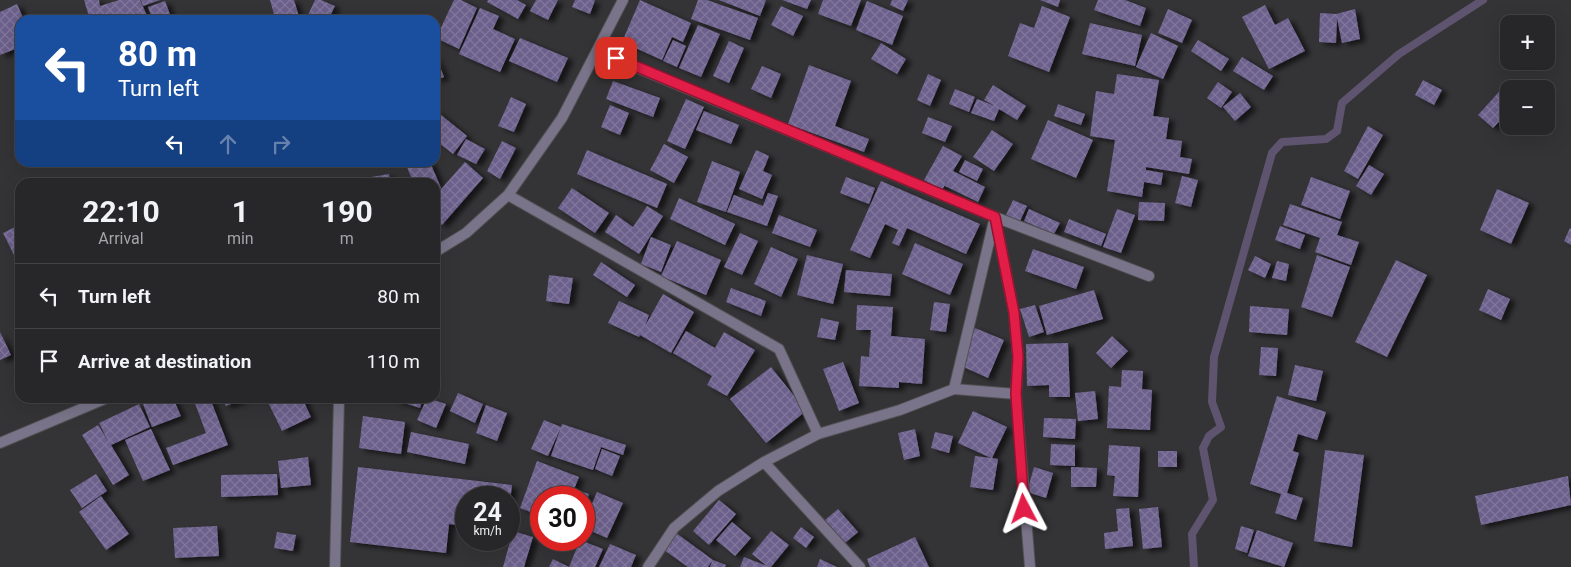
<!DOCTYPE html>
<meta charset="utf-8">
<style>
body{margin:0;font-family:Roboto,sans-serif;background:#2f2e30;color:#f1f3f6;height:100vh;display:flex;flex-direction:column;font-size:19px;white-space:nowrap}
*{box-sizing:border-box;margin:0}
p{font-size:16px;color:#a4a5a8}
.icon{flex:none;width:28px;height:28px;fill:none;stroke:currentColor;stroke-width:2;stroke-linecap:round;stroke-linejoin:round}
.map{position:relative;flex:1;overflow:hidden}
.details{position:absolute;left:15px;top:178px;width:425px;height:225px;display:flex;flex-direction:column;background:#272628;border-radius:15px;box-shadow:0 5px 20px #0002,0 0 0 1px #434345}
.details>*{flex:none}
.top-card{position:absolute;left:15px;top:15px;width:425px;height:152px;border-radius:15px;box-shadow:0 5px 20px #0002,0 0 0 1px #434345;background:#1a4fa0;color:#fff;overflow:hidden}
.fabs{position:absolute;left:1500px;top:15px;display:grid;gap:10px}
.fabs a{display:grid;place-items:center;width:55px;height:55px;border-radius:10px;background:#272628;box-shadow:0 5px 20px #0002,0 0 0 1px #434345;font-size:25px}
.speed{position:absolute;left:455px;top:486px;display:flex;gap:10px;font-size:25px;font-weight:700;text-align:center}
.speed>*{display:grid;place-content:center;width:65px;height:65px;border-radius:50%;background:#272628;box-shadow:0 5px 20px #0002,0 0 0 1px #434345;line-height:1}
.speed small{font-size:12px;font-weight:400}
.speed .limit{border:8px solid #d22;background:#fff;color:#111}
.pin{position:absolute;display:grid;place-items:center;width:42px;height:42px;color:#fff;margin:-21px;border-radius:10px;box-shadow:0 2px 8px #0006}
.me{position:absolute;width:55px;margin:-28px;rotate:356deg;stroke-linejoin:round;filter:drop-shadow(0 0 4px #0008)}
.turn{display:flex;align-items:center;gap:18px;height:105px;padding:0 20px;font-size:22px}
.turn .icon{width:65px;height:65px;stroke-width:2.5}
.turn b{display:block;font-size:35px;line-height:42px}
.lanes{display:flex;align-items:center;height:48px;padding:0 20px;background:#0003;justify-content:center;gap:25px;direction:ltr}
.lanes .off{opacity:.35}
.eta{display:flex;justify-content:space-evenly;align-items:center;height:85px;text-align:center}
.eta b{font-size:30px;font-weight:700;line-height:35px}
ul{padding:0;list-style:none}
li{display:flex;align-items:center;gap:15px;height:65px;padding:0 20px;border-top:1px solid #434345}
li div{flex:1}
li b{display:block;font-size:19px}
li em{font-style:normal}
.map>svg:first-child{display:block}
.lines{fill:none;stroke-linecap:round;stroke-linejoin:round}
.stream{stroke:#5e546f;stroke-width:8}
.building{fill:url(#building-cross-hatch);filter:url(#shadow)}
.street-casing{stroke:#515053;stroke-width:12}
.street{stroke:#797489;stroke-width:10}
.route-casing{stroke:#92132f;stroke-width:12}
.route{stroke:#e11d48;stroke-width:9}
</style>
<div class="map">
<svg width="1571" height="567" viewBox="0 0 1571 567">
<defs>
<pattern id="building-cross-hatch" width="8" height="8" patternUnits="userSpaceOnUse" patternTransform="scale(1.25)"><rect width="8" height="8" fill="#6c608c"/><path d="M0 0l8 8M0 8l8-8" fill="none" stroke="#81779c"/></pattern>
<filter id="shadow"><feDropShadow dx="5.5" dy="3" stdDeviation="2.5" flood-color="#0009"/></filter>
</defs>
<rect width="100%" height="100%" fill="#343336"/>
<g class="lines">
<path class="stream" d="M1194,567L1192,534L1213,500L1203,448L1209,436L1221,427L1212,402L1214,357L1272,153L1282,142L1326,139L1337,131L1342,103L1399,54L1483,0"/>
</g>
<path class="building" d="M84,0H99L100,6L119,0H140L149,20H125L138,13L117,20H90Z
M141,0H160L143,6Z
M270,0H294L300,20H272L275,18Z
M315,0H321L335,6L328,20H319L308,15Z
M454,0H461L477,8L459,49L436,38Z
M488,0H517L526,5L518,19L487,2Z
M536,0H558L548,20L530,11Z
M575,0H595L590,14L572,7Z
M640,0L691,23L683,42L672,37L662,60L622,42Z
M698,0H707L758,18L750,40L691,19Z
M719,0H766L760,16Z
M782,0H811L807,9Z
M823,0H861L851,26L818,14Z
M892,0H908L903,11L890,5Z
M1040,0H1060L1058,7Z
M1098,0H1125L1146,8L1140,26L1094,10Z
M165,1L172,20H153L148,7Z
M867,1L903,16L892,45L856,30Z
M17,4L24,20H20V47L0,55V12Z
M1265,5L1275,25L1288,18L1305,51L1269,69L1242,17Z
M781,6L803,16L793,36L771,25Z
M1042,6L1070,17L1049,72L1008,56L1020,23L1034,28Z
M480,8L499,16L493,29L515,39L500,72L459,54Z
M1168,9L1192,20L1182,43L1158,33Z
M1355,9L1360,39L1342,43L1337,18L1336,43L1319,42L1320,13L1336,14Z
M1090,23L1142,35L1135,66L1082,54Z
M698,25L720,34L701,77L679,68Z
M1151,33L1178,46L1163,79L1136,67Z
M520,38L568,58L557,82L509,61Z
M673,40L686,46L677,67L663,61Z
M1198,40L1229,59L1221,71L1191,51Z
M729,41L744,48L729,83L713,76Z
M881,43L906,59L897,74L871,59Z
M435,55L444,77L435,80Z
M1242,57L1273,76L1264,90L1233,71Z
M809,65L851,81L835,126L869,139L864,152L788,124Z
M762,66L781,74L771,98L751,89Z
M928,74L941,80L930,106L917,100Z
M1117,74L1159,80L1153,116L1169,118L1166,139L1182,141L1180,157L1192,159L1189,174L1146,167V170L1163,173L1161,185L1144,182L1142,197L1107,191L1115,140L1090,136L1096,91L1114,94Z
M1423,80L1442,90L1434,105L1415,95Z
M613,81L660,98L653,117L606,99Z
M1218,82L1232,92L1221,108L1207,98Z
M1507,83L1513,89H1509V111L1493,128L1478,115Z
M993,85L1026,106L1017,120L999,109L994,121L971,113L977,99L995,106L984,100Z
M955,89L975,97L969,112L949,104Z
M1240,93L1251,107L1235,121L1223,107Z
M511,97L526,104L514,132L498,126Z
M686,99L704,107L685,149L667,141Z
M1058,104L1085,114L1081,125L1054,116Z
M610,105L629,113L620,135L601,127Z
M435,110L467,136L453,154L435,140Z
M704,111L739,125L731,144L696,130Z
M928,117L952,126L945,142L922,133Z
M1048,120L1093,140L1076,178L1031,159Z
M1368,126L1383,135L1358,179L1344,171Z
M992,130L1013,144L994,171L973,157Z
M466,139L485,149L476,164L457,155Z
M502,141L516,148L500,179L487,171Z
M664,144L688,157L674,183L650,170Z
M943,146L962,156L953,171L985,187L978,202L945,186L949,178L942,190L924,180Z
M587,150L667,184L657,208L577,174Z
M756,150L769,156L763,171L772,175L762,199L739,189Z
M965,160L983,169L977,181L959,172Z
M712,161L740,172L726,212L697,202Z
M405,162H430L441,188L435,191V182H413Z
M465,162L483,178L442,225L435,219V196Z
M1369,165L1384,174L1371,195L1356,186Z
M389,174L390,182H354V180Z
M1182,176L1198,180L1191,207L1175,203Z
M846,177L875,188L869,204L840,193Z
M1311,177L1350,191L1340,219L1301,205Z
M881,181L980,224L966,254L907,228L899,246L892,243L898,230L885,224L870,258L850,250Z
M572,188L609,213L595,233L558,208Z
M1497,189L1529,203L1511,244L1480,230Z
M768,193L778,196L767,226L727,212L734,195L763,206Z
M679,198L735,224L725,245L670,219Z
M1013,200L1027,206L1020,221L1006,215Z
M1139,202L1165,203L1164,221L1138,220Z
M1290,204L1342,222L1337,235L1359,242L1351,265L1315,252L1320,238L1283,225Z
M647,206L663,216L639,254L605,232L616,215L633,227Z
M1029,209L1060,223L1054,234L1024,221Z
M1117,209L1135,215L1121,253L1103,247Z
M779,215L817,230L810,247L772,233Z
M1069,219L1106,234L1101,246L1064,232Z
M17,226L20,232V257L16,259L3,233Z
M1280,226L1305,235L1300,249L1275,240Z
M1570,228L1571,229V245L1564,241Z
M740,233L758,241L742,275L724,267Z
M651,237L671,245L661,272L641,264Z
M677,241L721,260L706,295L661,276Z
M915,243L963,264L950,295L902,274Z
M771,247L798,259L781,297L754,284Z
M1033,249L1084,267L1076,289L1025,271Z
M807,255L843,264L833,304L797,295Z
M1317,255L1350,267L1332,317L1301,307Z
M1255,256L1271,264L1265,278L1248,270Z
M1396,260L1427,275L1387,357L1355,342Z
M1277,261L1289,264L1286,281L1272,278Z
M601,262L635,285L627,297L593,275Z
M846,270L892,274L890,296L844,292Z
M549,275L573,278L569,304L546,301Z
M731,288L766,301L761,316L726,302Z
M1488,289L1510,299L1501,320L1479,310Z
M1094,290L1103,319L1047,335L1039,306Z
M663,294L694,312L671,353L640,335L639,337L608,323L619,301L649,315L645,326Z
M934,302L950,304L946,332L930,330Z
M857,305L893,307L891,336L925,339L922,384L899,382V388L859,386L861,356L869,357L871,330H856Z
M1035,305L1044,332L1029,337L1020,309Z
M1250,306L1289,309L1287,335L1249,332Z
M821,318L839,322L835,340L817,337Z
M975,328L1004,340L988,378L959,365Z
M686,331L715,348L724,332L755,350L727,396L707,385L712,376L673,353Z
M0,332L11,355L0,360Z
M1112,336L1128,351L1111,368L1096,353Z
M1068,343L1070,397H1049V385L1027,386L1026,344Z
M1261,347L1278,348L1276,376L1259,375Z
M843,362L859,403L839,411L823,369Z
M1295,365L1323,371L1316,401L1288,395Z
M771,367L806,411L766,443L730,399Z
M1122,370L1143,371L1142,389L1152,390L1150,430L1107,428L1109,386L1121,387Z
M1095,391L1098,419L1078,421L1075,393Z
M458,393L483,404L475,423L450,411Z
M1277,396L1326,412L1317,440L1298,434L1293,451L1299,453L1287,493L1303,498L1296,520L1275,513L1281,494L1250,484Z
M161,398H173L181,416L152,427L143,404Z
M193,398H210L228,445L173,465L166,448L206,433Z
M222,398H246L226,406Z
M266,398H309L303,400L311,417L282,431Z
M388,398H423L420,408Z
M427,398L446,404L436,428L417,420Z
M139,404L150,427L111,445L129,475L113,485L82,435L98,425L108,441L99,423Z
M486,405L507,413L497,441L476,433Z
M973,411L1007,427L992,458L998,459L993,490L970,487L975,456L991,458L958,443Z
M363,416L405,422L401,454L359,448Z
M1044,418L1076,419L1075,439L1043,437Z
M544,420L561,427L548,456L531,449Z
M562,424L626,445L623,455L601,447L593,470L551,456Z
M151,429L170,470L143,481L125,440Z
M915,429L920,456L904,460L898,433Z
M411,432L469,444L465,464L407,452Z
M935,432L953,436L949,453L931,448Z
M1051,444L1075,445V466L1050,465Z
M1109,445L1140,447L1138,497L1113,496L1115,476L1107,475Z
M602,449L620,456L612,476L595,469Z
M1325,450L1364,455L1352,547L1314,541Z
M1158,451H1177V467H1158Z
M308,457L311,485L281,488L278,461Z
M537,461L579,477L574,489L589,494L584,509V498H541V516L520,508Z
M358,467L512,485L510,502L509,498H466V526L449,524L446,553L350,542Z
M1034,467L1053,473L1046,498L1027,492Z
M1071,467L1097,468L1096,487H1071Z
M96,474L107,491L82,508L70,490Z
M277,474L278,495L221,497V475Z
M1568,476L1571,505L1481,525L1475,496Z
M597,492L623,503L607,538L584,528V523Z
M101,496L129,534L106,550L79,512Z
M719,500L736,514L709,545L693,531Z
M1158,507L1162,547L1143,549L1139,509Z
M1129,508L1133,546L1105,549L1104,533L1118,531L1116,509Z
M838,509L858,532L845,543L825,520Z
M732,522L751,538L735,556L716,540Z
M217,526L219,556L175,558L173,528Z
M1241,526L1254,530L1247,553L1235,549Z
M801,527L814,537L806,548L793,538Z
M1257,530L1293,543L1284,567L1248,556Z
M513,531L533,537L524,567H503Z
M771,531L789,545L771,567H740L744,557L767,566L752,554Z
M277,532L296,535L293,551L274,548Z
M676,533L713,560L726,565L725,567H710L712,561L708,567H688L664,550Z
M915,537L929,567H870L867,559Z
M580,540L603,549L595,567H549L553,559L569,567Z
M610,544L636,555L631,567H599Z
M820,559L837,567H817Z"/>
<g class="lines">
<defs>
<path id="street" d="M597,51L995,217L1149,276
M508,195L779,349L818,434
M995,217L1014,313L1018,357L1016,394
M435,252L466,233L508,195L562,118L623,0
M954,389L994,221
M0,443L107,398
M764,462L860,567
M335,567L339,398
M648,567L674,528L718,491L764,462L818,434L900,410L954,389L1016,394L1030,567"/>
</defs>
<use href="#street" class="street-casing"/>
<use href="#street" class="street"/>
</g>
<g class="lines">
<defs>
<path id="route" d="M616,58L995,217L1014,313L1018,357L1016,394L1024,509"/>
</defs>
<use href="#route" class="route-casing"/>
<use href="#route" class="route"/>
</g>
</svg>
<div class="fabs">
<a>+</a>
<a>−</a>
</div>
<div class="speed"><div>24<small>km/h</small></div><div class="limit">30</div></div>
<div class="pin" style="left:616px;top:58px;background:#d93025"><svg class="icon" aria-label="arrive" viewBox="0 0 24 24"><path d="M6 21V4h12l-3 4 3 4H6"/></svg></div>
<svg class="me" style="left:1024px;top:509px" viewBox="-20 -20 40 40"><path d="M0-17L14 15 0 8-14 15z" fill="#e11d48" stroke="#fff" stroke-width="4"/></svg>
<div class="top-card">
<div class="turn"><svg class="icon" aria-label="left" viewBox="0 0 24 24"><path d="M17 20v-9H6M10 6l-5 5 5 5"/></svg><div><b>80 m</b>Turn left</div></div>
<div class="lanes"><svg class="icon" aria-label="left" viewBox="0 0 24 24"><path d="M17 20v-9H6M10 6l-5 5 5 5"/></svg><svg class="icon off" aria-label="ahead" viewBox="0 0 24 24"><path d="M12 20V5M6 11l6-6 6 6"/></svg><svg class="icon off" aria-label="right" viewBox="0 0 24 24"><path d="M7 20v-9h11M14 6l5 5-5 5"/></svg></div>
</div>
<section class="details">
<div class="eta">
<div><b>22:10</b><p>Arrival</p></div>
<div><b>1</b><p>min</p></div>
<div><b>190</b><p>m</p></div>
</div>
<ul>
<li><svg class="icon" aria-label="left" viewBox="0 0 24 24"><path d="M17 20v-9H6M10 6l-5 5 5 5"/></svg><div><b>Turn left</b></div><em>80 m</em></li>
<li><svg class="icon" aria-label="arrive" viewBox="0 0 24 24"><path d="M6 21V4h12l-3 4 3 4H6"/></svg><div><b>Arrive at destination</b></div><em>110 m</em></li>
</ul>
</section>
</div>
